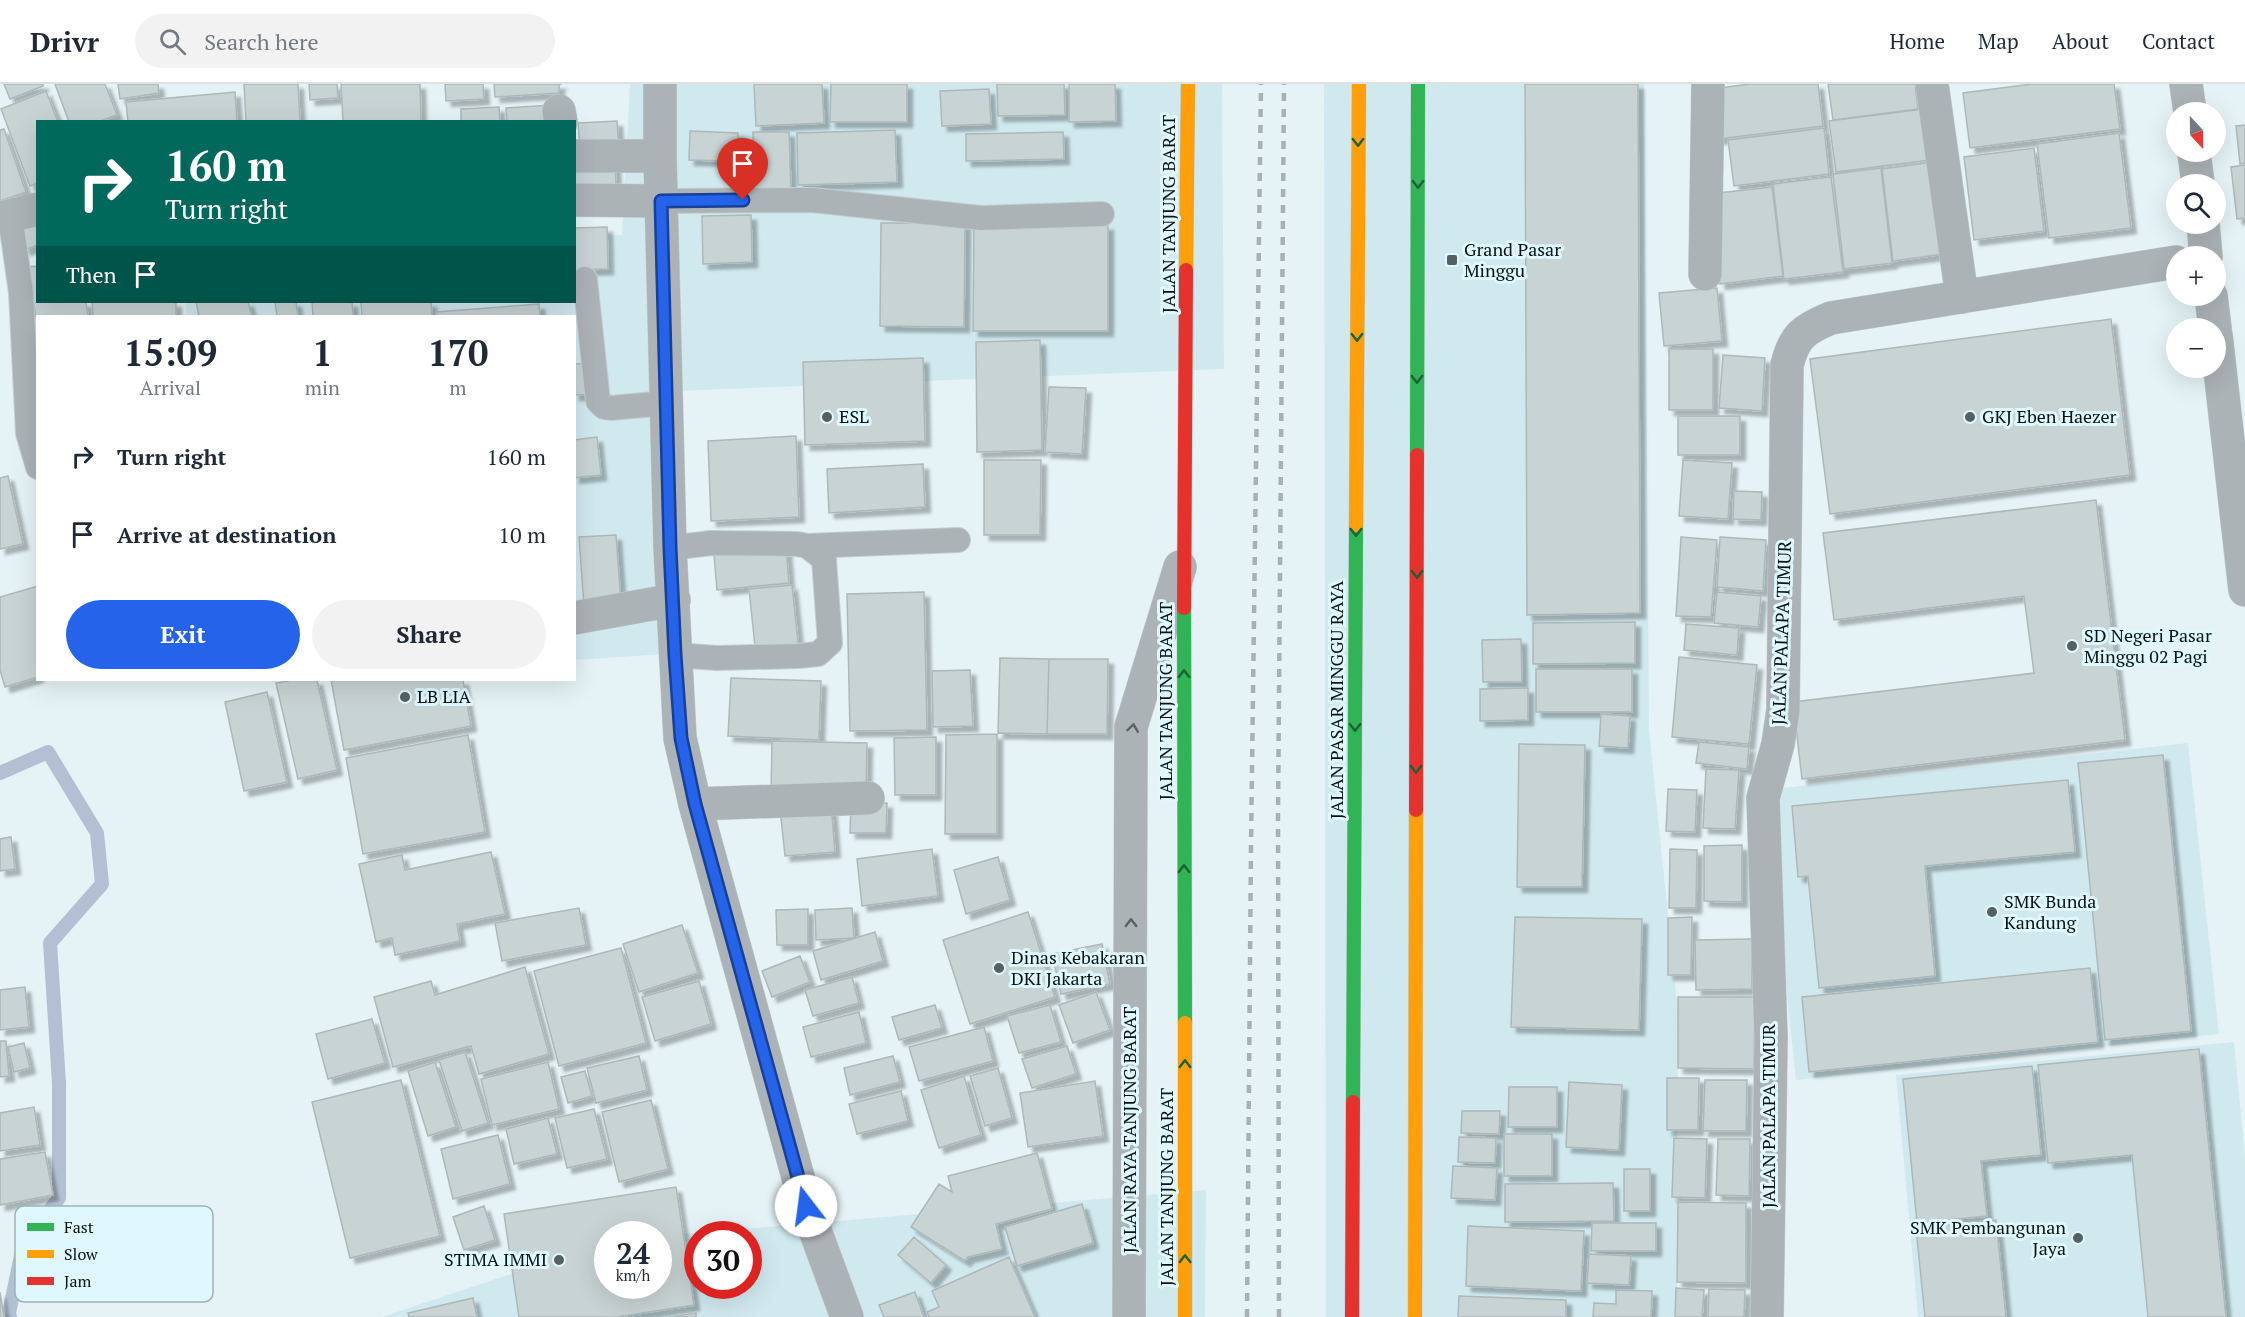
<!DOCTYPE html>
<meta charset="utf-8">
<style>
body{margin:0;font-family:"PT Serif",serif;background:#f2f2f3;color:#1f2937;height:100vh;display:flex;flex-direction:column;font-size:22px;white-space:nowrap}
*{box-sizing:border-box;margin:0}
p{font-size:20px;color:#747a83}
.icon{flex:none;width:33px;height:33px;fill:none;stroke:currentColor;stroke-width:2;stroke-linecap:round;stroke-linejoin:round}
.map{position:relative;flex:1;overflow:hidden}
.drawer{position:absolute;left:36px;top:231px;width:540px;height:366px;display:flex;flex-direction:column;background:#fff;border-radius:0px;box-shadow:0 6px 24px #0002}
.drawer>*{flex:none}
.top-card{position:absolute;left:36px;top:36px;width:540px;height:183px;border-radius:0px;box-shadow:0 6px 24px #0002;background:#00695c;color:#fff;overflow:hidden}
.needle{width:39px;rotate:158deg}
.fabs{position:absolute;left:2166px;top:18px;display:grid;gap:12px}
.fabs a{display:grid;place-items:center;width:60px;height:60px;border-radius:50%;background:#fff;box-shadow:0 6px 24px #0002;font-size:30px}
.speed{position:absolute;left:594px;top:1137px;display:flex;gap:12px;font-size:30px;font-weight:700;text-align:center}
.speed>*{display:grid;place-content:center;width:78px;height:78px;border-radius:50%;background:#fff;box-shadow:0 6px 24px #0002;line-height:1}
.speed small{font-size:15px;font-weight:400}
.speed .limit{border:9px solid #d22;background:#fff;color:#111}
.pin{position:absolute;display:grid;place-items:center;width:51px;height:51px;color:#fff;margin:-62px -26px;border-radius:50% 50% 50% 0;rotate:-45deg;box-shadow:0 0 6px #0007}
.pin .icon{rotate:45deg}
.me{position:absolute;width:66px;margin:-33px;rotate:345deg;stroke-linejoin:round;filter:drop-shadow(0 0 4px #0008)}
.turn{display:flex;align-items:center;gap:21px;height:126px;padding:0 30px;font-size:27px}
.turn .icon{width:78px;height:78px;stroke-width:2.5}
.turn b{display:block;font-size:42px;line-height:51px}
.then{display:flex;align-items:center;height:57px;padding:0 30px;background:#0003;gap:12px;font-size:22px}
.eta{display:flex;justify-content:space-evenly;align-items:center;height:102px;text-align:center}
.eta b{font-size:36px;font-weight:600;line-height:42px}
.button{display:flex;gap:12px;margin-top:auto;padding:12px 30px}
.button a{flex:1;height:69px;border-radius:36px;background:#2563eb;color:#fff;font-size:24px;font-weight:600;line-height:69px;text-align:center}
.button a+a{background:#f2f2f3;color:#1f2937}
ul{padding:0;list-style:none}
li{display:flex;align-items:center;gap:18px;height:78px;padding:0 30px}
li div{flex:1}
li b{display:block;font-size:22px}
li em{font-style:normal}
header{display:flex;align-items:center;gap:36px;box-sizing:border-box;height:84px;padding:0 30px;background:#fff;border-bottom:2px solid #e0e1e3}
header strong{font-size:28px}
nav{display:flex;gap:33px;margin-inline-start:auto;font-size:21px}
.search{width:420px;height:54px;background:#f2f2f3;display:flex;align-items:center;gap:15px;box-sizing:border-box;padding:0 21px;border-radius:33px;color:#747a83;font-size:22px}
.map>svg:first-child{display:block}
.built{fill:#d0e9ef;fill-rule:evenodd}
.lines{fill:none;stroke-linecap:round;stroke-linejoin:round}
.stream{stroke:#b3c0d4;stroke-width:14}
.building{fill:#c8d3d3;stroke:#adb8b9;stroke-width:1.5;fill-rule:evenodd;filter:url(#shadow)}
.lane-casing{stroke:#c3ced0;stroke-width:26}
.street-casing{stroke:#c3ced0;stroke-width:34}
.fast-casing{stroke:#c3ced0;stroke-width:15}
.slow-casing{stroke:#c3ced0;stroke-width:15}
.jam-casing{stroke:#c3ced0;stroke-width:15}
.lane{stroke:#acb3b6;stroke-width:24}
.street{stroke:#acb3b6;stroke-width:33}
.fast{stroke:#30b455;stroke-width:14}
.slow{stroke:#ff9f0a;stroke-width:14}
.jam{stroke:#e5322d;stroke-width:14}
.rail{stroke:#a8b0b2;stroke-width:4.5;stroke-dasharray:8 8;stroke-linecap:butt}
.oneway{stroke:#1c6234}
.oneway2{stroke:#5a6264}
.route-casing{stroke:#184099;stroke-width:15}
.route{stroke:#2563eb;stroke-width:10}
.poi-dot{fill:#556062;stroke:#def8fd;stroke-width:2}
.labels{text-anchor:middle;stroke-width:6;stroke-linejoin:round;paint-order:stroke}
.street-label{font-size:18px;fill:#081113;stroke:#def8fd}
.poi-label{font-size:18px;fill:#081113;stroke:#def8fd;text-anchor:start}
.key{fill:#def8fd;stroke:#9eb3b7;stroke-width:1.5}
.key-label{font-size:16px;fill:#081113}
</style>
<header>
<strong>Drivr</strong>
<div class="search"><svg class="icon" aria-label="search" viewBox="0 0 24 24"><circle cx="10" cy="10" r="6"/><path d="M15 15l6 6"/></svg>Search here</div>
<nav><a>Home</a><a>Map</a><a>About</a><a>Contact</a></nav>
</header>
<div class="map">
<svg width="2245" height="1233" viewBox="0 0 2245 1233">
<defs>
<filter id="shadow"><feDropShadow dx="5.5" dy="5.5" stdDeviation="1.5" flood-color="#0004"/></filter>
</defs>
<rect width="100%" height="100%" fill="#e5f3f6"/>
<path class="built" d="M630,0H1222L1224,285L652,308L665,570L575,576L574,232H187L185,218H574L575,151H622Z
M1324,0H1644L1649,646L1678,928L1677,1233H1326Z
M2188,659L2219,950L1796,996L1765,706Z
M2234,958L2245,1074V1233H1918L1896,991Z
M1206,1106L1205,1233H382L607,1158L608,1202H658L659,1152ZM698,1150H748V1202H698Z"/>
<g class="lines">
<path class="stream" d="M0,689L48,668L97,749L102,800L50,859L59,999V1114L23,1162L9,1229L10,1233"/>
</g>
<path class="building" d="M4,0H43V2L10,15Z
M55,0H105L117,31L98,38H69Z
M118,0H158L159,9L120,15Z
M244,0H298L300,38H246Z
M309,0H337L338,14L310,16Z
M341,0H420L421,38H343Z
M445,0H483L484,15L446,17Z
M494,0H562H559V9L495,13Z
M754,0H822L824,39L756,42Z
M831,0H907V38H830Z
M997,0H1064L1065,31L998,32Z
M1069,0H1115L1116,37L1069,38Z
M1525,0H1638L1640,529L1527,531Z
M1750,0H1818L1823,42L1718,55L1712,5Z
M1828,0H1915L1918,25L1833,36Z
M2032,0H2114L2120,45L1970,64L1963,9Z
M989,5L991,40L942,42L940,7Z
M46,7L58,38H38V99L30,102L1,25Z
M235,8L237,38H128L126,18Z
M551,21V38H507L506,24Z
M499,23L500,38H461V25Z
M1924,25L1930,76L1836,88L1829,37Z
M617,37L619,64L580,66L578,39Z
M2245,41V79L2240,80L2236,42Z
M1824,44L1829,90L1734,102L1728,56Z
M4,45L26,108L0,117V46Z
M895,46L897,98L798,101L797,49Z
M690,47L738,49L737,77L689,76Z
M753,48H789L791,108L754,109Z
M1063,48L1064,75L966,77V50Z
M2119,49L2131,144L2049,154L2037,60Z
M2034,64L2044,147L1974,156L1964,73Z
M615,76L616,102L574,104V78Z
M1933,78L1944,170L1893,177L1882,85Z
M2245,81V134L2237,135L2231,83Z
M1881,84L1892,179L1844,185L1833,90Z
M1831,93L1843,188L1784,195L1773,100Z
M1772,103L1783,192L1720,200L1709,110Z
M751,131L752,178L703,180L702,132Z
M38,134V161L25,166L16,141Z
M881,139H965L964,243L880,242Z
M1108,141V247H973L974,142Z
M607,143L608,185L574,186V144Z
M38,182V218H86L88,232H38V244L27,183Z
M1717,204L1722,257L1664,262L1659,209Z
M92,218H176V232H93Z
M196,218H248L252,232H199Z
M275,218H296L298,232H277Z
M312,218H352L353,232H313Z
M361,218H431L432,232H362Z
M539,220L540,232H436V228Z
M2111,235L2130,391L1830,430L1810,275Z
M1040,256L1042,366L977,368L976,258Z
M1669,265H1713V326H1669Z
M1723,271L1765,274L1762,327L1719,324Z
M923,274L925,357L805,361L803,278Z
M593,279L594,310L574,311V280Z
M1049,303L1086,304L1082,370L1045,368Z
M1678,332H1740V371H1678Z
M796,352L799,433L711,437L708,357Z
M597,353L601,391L574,394V356Z
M984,376H1041L1040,451H984Z
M1683,376L1732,379L1728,435L1679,432Z
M923,380L925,423L829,429L827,385Z
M8,392L23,460L0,465V394Z
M1734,407L1762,408L1761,436L1733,435Z
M2096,416L2125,656L1802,695L1793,618L2034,589L2024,512L1834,536L1823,449Z
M616,451L621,519L584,522L579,453Z
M1681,453L1717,456L1711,533L1676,532Z
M1720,453L1766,456L1763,507L1717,503Z
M786,464L789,499L717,506L714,471Z
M792,501L799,567L756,572L749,505Z
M38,502V593L5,603L0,586V513Z
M924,508L927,646L850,647L847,510Z
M1717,508L1761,512L1758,543L1714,539Z
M1635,538V579L1533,580V539Z
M1686,540L1739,544L1737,571L1684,566Z
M1521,555L1522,598H1483L1482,556Z
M1679,573L1757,581L1749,660L1672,653Z
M1000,574L1049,575L1047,650L998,649Z
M1049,575H1108L1107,650H1047Z
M1536,585H1632V628H1536Z
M970,586L973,642L933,643L932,587Z
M731,594L821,597L819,656L728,652Z
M292,596H317L337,686L298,695L276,599Z
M331,596H463L471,642L344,666Z
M1528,604V636L1480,637V605Z
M267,608L287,698L244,707L225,618Z
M1601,630L1630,632L1628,664L1599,662Z
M997,650V750H945L946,651Z
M468,651L485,748L363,770L346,674Z
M936,653V711H895L894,654Z
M772,657L867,659L866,711L771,709Z
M1699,658L1749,663L1747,685L1696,679Z
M1519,660L1585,661L1582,803H1517Z
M2163,671L2191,947L2105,956L2078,679Z
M1706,685L1739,686L1735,745L1703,744Z
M2068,696L2075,768L1925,782L1935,892L1819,904L1808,792L1798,793L1792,722Z
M1668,705L1697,706L1695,748L1666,747Z
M851,719H887L886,749H850Z
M831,720L835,768L785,772L780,725Z
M11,753L15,785L0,787V755Z
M1742,761V818L1704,817V762Z
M932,765L938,812L862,822L857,775Z
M1670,765L1697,766L1696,824H1669Z
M491,768L505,830L457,840L460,857L395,871L392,854L376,858L359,780L402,771L405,786Z
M998,773L1010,816L966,830L954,786Z
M579,824L586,861L502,877L495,839Z
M852,824L854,854L816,856L815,826Z
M808,825V861H777L776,826Z
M1028,828L1055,913L970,940L943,856Z
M1515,833L1642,835L1639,946L1511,943Z
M1692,833L1691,891H1668V834Z
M682,841L698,889L639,908L623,860Z
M875,848L883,877L821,896L813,867Z
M1752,855V905L1696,906L1695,856Z
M1102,860L1110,900L1061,910L1052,870Z
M621,864L646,959L559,982L534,887Z
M800,872L810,898L772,913L762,887Z
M525,883L549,970L479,990L471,962L393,983L374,913L431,897L435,911Z
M2090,884L2098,958L1809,988L1802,913Z
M852,893L859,919L813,932L805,906Z
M699,897L711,940L655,957L642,913Z
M25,903L29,943L0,946V906Z
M1096,908L1110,946L1073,959L1059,921Z
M1678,913H1755L1754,985L1678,984Z
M935,921L942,944L899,956L892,933Z
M1050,921L1061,958L1019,969L1007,932Z
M859,928L866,959L811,973L803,943Z
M372,935L385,979L328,995L316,950Z
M984,943L993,977L919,997L909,963Z
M0,957H6L9,992L0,993Z
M24,959L30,984L14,988L8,963Z
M1067,962L1076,990L1032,1004L1022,975Z
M2199,965L2226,1233H2148L2132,1071L2048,1079L2038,981Z
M465,968L488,1039L462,1047L439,976Z
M639,972L647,1006L596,1019L587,984Z
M893,972L900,998L850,1011L844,984Z
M435,978L456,1043L428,1052L408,987Z
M548,978L559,1025L492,1041L481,995Z
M2032,982L2041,1071L1981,1077L1987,1132L1917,1139L1903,995Z
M998,984L1012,1034L985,1042L970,992Z
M585,987L592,1012L568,1019L561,993Z
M964,992L981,1051L939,1064L921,1006Z
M1667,994H1699L1698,1046H1667Z
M401,996L440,1152L350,1174L312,1018Z
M1705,996H1747L1746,1047H1703Z
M1095,997L1103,1052L1028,1063L1020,1009Z
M1569,998L1622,1001L1619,1066L1566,1063Z
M1509,1003H1557V1043H1508Z
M901,1007L908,1037L857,1050L849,1020Z
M651,1016L668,1085L619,1098L602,1028Z
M34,1023L40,1061L0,1067V1029Z
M594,1025L607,1075L567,1084L555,1034Z
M1462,1027H1500L1499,1050L1461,1049Z
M548,1034L557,1070L514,1080L506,1045Z
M1504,1050H1552V1092H1504Z
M498,1051L510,1100L453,1115L441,1065Z
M1459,1053L1496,1054L1495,1079L1458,1078Z
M1674,1054L1707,1055L1705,1114L1672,1113Z
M1718,1055H1750L1749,1112L1716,1111Z
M45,1068L53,1111L0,1121V1075Z
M1037,1069L1052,1125L996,1140L1002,1165L968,1173L965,1177L911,1143L939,1100L952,1108L948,1092Z
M1453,1082L1497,1084L1495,1116L1451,1114Z
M1624,1085H1650V1127H1624Z
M1613,1099L1614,1137L1505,1138V1100Z
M676,1103L694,1221L617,1233H519L504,1130ZM608,1150H658V1202H608Z
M1678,1118L1746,1119V1199L1677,1198Z
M1082,1120L1093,1159L1017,1182L1005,1143Z
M484,1122L495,1156L464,1166L453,1133Z
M1996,1136L2006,1233H1925L1916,1144Z
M1592,1139H1656V1167H1591Z
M1468,1142L1584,1147L1581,1207L1466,1202Z
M914,1153L946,1181L931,1199L898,1171Z
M1589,1170L1631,1172L1629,1201L1587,1199Z
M1009,1173L1035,1233H929L927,1228L939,1223L932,1207Z
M1676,1204L1704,1206L1702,1233H1675Z
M1709,1205L1745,1206L1744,1233H1708Z
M1616,1206L1652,1207L1651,1233H1593L1594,1219L1616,1220Z
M0,1208L4,1233H0Z
M915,1208L924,1233H884L879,1221Z
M1459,1212L1566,1216V1233H1458Z
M473,1214L477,1233H409L408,1229Z
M696,1229V1233H669Z"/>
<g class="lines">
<defs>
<path id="lane" d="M661,117L812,116L981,134L1102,130
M10,131L21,209L28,349L38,383
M585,195L598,317L604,323L611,324L666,319
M807,462L958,456
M670,464L711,459L797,460L807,462L824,475L830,559L818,570L798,572L717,574L675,571"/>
<path id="street" d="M660,0V72L670,464L680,654L695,720L806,1122L847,1233
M1932,0L1962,213
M2186,0L2190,28
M559,27L561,38
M2194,68L2198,100
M574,72H660
M574,116L661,117
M0,134L38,125
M2203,140L2206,172
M1705,190L1708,0
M2211,212L2215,244
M2216,251L2245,506
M574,534L674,516
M695,720L868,714
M1129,1233L1131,643L1180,483
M1767,1233L1771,953L1763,714L1778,660L1783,626L1787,281C1794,252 1804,245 1831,234L2176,178"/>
<path id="fast" d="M1417,371L1418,0
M1184,524L1185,939
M1353,1018L1356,441"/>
<path id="slow" d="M1186,186L1188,0
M1356,441L1359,0
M1185,939V1233
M1415,1233L1416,726"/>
<path id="jam" d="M1184,524L1186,186
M1416,726L1417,371
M1352,1233L1353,1018"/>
</defs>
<use href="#lane" class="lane-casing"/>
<use href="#street" class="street-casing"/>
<use href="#fast" class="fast-casing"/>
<use href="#slow" class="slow-casing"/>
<use href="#jam" class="jam-casing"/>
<use href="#lane" class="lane"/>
<use href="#street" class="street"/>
<use href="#fast" class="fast"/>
<use href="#slow" class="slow"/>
<use href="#jam" class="jam"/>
<path class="rail" d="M1247,1233L1251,762L1261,0
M1279,1233L1278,734L1284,0"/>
</g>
<defs><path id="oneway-chevron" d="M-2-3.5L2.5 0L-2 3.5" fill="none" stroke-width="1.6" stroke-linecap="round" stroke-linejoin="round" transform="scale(1.5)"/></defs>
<g class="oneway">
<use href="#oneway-chevron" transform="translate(1358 58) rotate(90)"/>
<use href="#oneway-chevron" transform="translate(1418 100) rotate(90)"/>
<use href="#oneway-chevron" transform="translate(1357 253) rotate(90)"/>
<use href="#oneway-chevron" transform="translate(1417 295) rotate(90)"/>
<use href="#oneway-chevron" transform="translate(1356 448) rotate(90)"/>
<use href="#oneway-chevron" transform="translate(1417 490) rotate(90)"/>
<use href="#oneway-chevron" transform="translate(1184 590) rotate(-90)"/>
<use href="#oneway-chevron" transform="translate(1355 643) rotate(90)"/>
<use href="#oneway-chevron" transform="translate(1416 685) rotate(90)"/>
<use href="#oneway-chevron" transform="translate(1184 785) rotate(-90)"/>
<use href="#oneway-chevron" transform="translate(1185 980) rotate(-90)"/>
<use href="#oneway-chevron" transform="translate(1185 1175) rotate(-90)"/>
</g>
<g class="oneway2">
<use href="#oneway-chevron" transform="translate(1133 644) rotate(-82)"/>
<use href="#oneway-chevron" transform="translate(1131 839) rotate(-90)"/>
</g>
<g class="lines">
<defs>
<path id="route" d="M743,116L661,117L670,464L675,571L681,654L695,720L806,1122"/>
</defs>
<use href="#route" class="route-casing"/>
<use href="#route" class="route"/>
</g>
<g class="poi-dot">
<rect x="1446" y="170" width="12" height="12" rx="3"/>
<circle cx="827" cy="333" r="6"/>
<circle cx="1970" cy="333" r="6"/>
<circle cx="2072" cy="562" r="6"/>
<circle cx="405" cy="613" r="6"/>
<circle cx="1992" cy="828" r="6"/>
<circle cx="999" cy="884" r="6"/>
<circle cx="2078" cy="1154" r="6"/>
<circle cx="559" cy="1176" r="6"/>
</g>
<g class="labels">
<g class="street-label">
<text transform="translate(1169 130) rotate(-90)" y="6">JALAN TANJUNG BARAT</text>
<text transform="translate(1782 549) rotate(-88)" y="6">JALAN PALAPA TIMUR</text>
<text transform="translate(1337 616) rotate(-90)" y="6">JALAN PASAR MINGGU RAYA</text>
<text transform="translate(1166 617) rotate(-90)" y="6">JALAN TANJUNG BARAT</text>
<text transform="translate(1769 1032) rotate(-90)" y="6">JALAN PALAPA TIMUR</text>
<text transform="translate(1130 1046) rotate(-90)" y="6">JALAN RAYA TANJUNG BARAT</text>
<text transform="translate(1167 1103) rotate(-90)" y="6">JALAN TANJUNG BARAT</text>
</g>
<g class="poi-label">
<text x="1464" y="172">Grand Pasar<tspan x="1464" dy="21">Minggu</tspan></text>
<text x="839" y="339">ESL</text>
<text x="1982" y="339">GKJ Eben Haezer</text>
<text x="2084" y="558">SD Negeri Pasar<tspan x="2084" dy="21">Minggu 02 Pagi</tspan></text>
<text x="417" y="619">LB LIA</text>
<text x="2004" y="824">SMK Bunda<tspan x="2004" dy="21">Kandung</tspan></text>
<text x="1011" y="880">Dinas Kebakaran<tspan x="1011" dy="21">DKI Jakarta</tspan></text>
<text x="2066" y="1150" text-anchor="end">SMK Pembangunan<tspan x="2066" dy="21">Jaya</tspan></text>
<text x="547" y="1182" text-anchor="end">STIMA IMMI</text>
</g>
</g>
<rect x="15" y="1122" width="198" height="96" rx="9" class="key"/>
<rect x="27" y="1139" width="27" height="8" fill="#30b455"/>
<rect x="27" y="1166" width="27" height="8" fill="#ff9f0a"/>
<rect x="27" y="1193" width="27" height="8" fill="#e5322d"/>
<g class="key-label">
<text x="64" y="1149">Fast</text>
<text x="64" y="1176">Slow</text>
<text x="64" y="1203">Jam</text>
</g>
</svg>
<div class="fabs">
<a><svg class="needle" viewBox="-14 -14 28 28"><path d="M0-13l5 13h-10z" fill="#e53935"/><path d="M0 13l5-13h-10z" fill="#747a83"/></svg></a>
<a><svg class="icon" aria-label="search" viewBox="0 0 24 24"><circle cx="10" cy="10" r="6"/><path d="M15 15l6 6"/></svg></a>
<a>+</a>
<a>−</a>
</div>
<div class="speed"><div>24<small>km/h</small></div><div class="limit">30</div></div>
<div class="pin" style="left:743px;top:116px;background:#d93025"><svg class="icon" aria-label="arrive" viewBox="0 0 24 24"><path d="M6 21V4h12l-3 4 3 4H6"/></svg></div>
<svg class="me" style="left:806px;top:1122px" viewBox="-20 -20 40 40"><circle r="19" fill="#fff"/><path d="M0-13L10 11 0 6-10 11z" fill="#2563eb"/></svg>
<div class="top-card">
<div class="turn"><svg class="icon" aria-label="right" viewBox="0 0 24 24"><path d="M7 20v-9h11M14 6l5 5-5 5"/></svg><div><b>160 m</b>Turn right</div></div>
<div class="then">Then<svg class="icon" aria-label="arrive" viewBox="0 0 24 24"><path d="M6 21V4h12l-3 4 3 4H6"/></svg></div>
</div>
<section class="drawer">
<div class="eta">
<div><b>15:09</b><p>Arrival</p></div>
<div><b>1</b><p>min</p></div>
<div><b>170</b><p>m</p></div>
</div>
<ul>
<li><svg class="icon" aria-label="right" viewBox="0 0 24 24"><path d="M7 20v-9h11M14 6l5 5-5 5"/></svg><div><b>Turn right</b></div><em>160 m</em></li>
<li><svg class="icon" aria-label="arrive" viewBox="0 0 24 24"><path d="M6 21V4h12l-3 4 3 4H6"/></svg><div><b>Arrive at destination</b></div><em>10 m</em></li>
</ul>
<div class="button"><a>Exit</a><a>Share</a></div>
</section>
</div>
